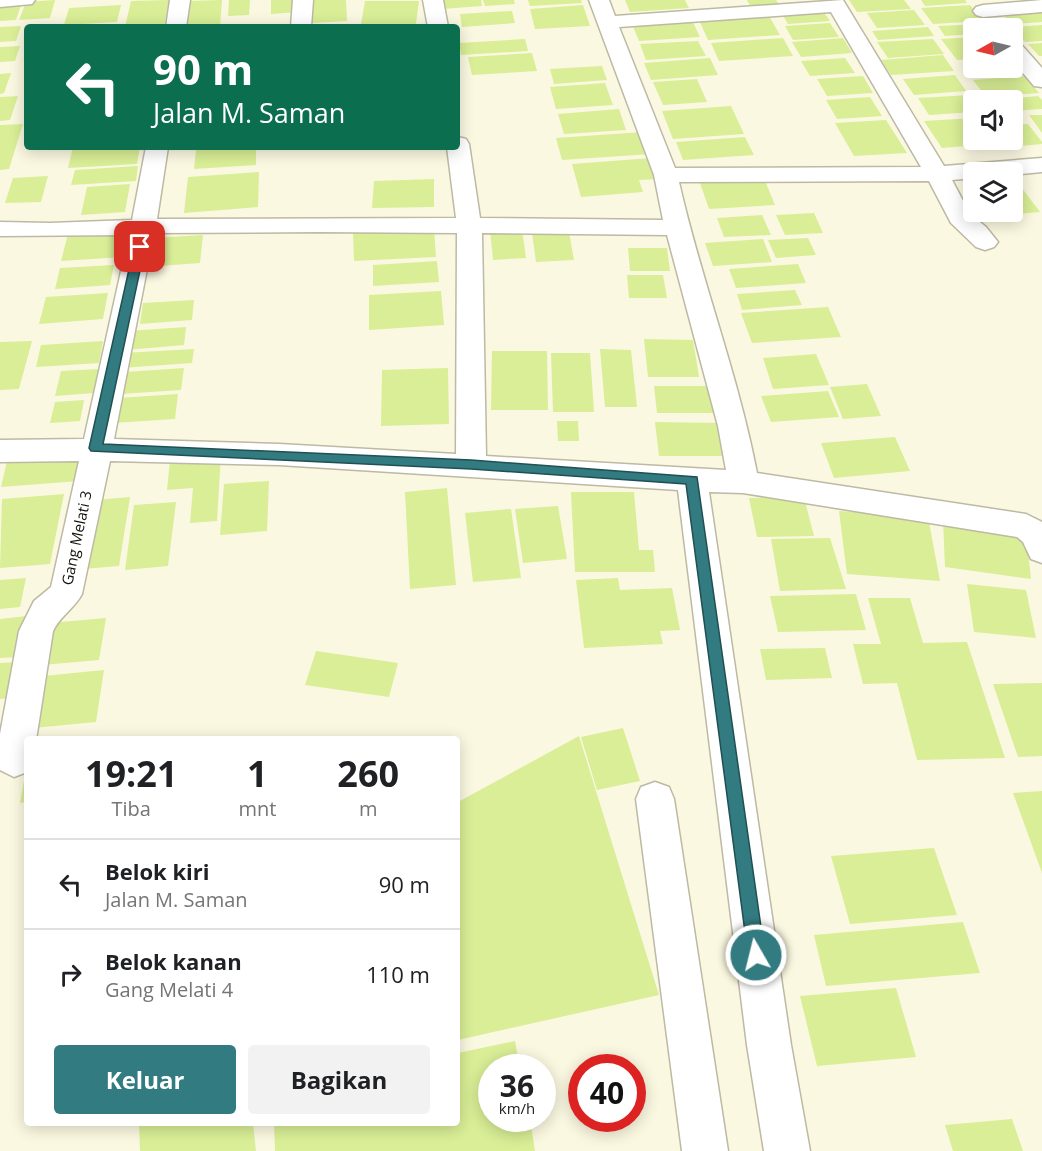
<!DOCTYPE html>
<html lang="id">
<style>
body{margin:0;font-family:"Open Sans",sans-serif;background:#f2f2f2;color:#202124;height:100vh;display:flex;flex-direction:column;font-size:22px;white-space:nowrap}
*{box-sizing:border-box;margin:0}
p{font-size:20px;color:#757577}
.icon{flex:none;width:33px;height:33px;fill:none;stroke:currentColor;stroke-width:2;stroke-linecap:round;stroke-linejoin:round}
.map{position:relative;flex:1;overflow:hidden}
.details{position:absolute;left:24px;top:736px;width:436px;height:390px;display:flex;flex-direction:column;background:#fff;border-radius:6px;box-shadow:0 3px 15px #0003}
.details>*{flex:none}
.banner{position:absolute;left:24px;top:24px;width:436px;height:126px;border-radius:6px;box-shadow:0 3px 15px #0003;background:#0b6e4f;color:#fff;overflow:hidden}
.needle{width:39px;rotate:262deg}
.fabs{position:absolute;left:963px;top:18px;display:grid;gap:12px}
.fabs a{display:grid;place-items:center;width:60px;height:60px;border-radius:6px;background:#fff;box-shadow:0 3px 15px #0003;font-size:30px}
.speed{position:absolute;left:478px;top:1054px;display:flex;gap:12px;font-size:30px;font-weight:700;text-align:center}
.speed>*{display:grid;place-content:center;width:78px;height:78px;border-radius:50%;background:#fff;box-shadow:0 3px 15px #0003;line-height:1}
.speed small{font-size:15px;font-weight:400}
.speed .limit{border:9px solid #d22;background:#fff;color:#111}
.pin{position:absolute;display:grid;place-items:center;width:51px;height:51px;color:#fff;margin:-26px;border-radius:12px;box-shadow:0 3px 9px #0006}
.me{position:absolute;width:66px;margin:-33px;rotate:352deg;stroke-linejoin:round;filter:drop-shadow(0 0 4px #0008)}
.turn{display:flex;align-items:center;gap:21px;height:126px;padding:0 30px;font-size:27px}
.turn .icon{width:78px;height:78px;stroke-width:2.5}
.turn b{display:block;font-size:42px;line-height:51px}
.eta{display:flex;justify-content:space-evenly;align-items:center;height:102px;text-align:center}
.eta b{font-size:36px;font-weight:700;line-height:42px}
.primary-button{display:flex;gap:12px;margin-top:auto;padding:12px 30px}
.primary-button a{flex:1;height:69px;border-radius:6px;background:#327b81;color:#fff;font-size:24px;font-weight:700;line-height:69px;text-align:center}
.primary-button a+a{background:#f2f2f2;color:#202124}
ul{padding:0;list-style:none}
li{display:flex;align-items:center;gap:18px;height:90px;padding:0 30px;border-top:2px solid #e0e0e0}
li div{flex:1}
li b{display:block;font-size:22px}
li em{font-style:normal}
.map>svg:first-child{display:block}
.building{fill:#d9ee96}
.lines{fill:none;stroke-linecap:round;stroke-linejoin:round}
.minor-casing{stroke:#bdb9a4;stroke-width:3}
.minor{fill:#fff;fill-rule:evenodd}
.route{fill:#327b81;stroke:#205054;stroke-width:1.5}
.labels{text-anchor:middle;stroke-width:4.5;stroke-linejoin:round;paint-order:stroke}
.street-label{font-size:15px;fill:#111009;stroke:#fff}
</style>
<div class="map">
<svg width="1042" height="1151" viewBox="0 0 1042 1151">
<rect width="100%" height="100%" fill="#fbf8e1"/>
<path class="building" d="M55,0L50,18L19,20L26,2Z
M169,0L164,27H125L131,1Z
M222,0L220,27H186L189,1Z
M229,0H250L249,15L228,16Z
M271,0H298V12L271,14Z
M312,0H346L347,21L313,23Z
M441,0H481L482,6L443,9Z
M483,0H514L515,4L485,6Z
M528,0H581L582,3L530,6Z
M625,0H685L689,8L630,12Z
M747,0H776L779,4L750,6Z
M849,0H904L911,9L857,12Z
M921,0H965L967,3L925,6Z
M365,1H419L416,24H361Z
M22,2L16,20L0,21V3Z
M121,5L117,22L64,25L69,8Z
M583,5L590,26L535,29L530,9Z
M970,5L983,21L933,24L921,8Z
M1042,9V22L1011,24L1001,12Z
M914,10L925,25L877,28L867,13Z
M512,11L515,23L462,27L460,14Z
M823,11L830,21L788,24L782,14Z
M769,16L780,35L708,40L699,20Z
M692,20L700,37L639,41L632,24Z
M830,23L839,37L793,40L785,26Z
M981,24L985,28H974V34L945,36L938,26Z
M1042,25V41L1025,42L1013,27Z
M21,26L16,41L0,42V27Z
M928,27L934,36L878,40L872,31Z
M974,37V59L957,60L941,39Z
M783,38L793,56L719,61L711,43Z
M843,38L852,53L801,57L792,42Z
M525,39L528,51L461,55L459,43Z
M933,39L944,54L888,58L877,42Z
M698,41L706,56L646,60L640,44Z
M1042,43V56H1039L1028,44Z
M20,46L15,61L0,62V47Z
M532,53L537,71L472,75L468,57Z
M943,55L954,71L891,75L881,60Z
M710,58L718,75L651,80L644,63Z
M845,58L855,73L810,76L801,61Z
M602,66L607,80L554,84L550,69Z
M11,73L4,93L0,94V74Z
M955,75L966,91L914,95L903,79Z
M863,76L873,93L827,96L817,79Z
M1025,76L1039,93L986,97L973,80Z
M697,79L707,102L663,105L653,82Z
M605,83L613,105L556,109L550,87Z
M970,95L974,99V112L929,115L918,98Z
M18,96L10,120L0,121V97Z
M1038,96L1042,100V109L1012,111V100H993Z
M870,97L882,116L837,119L826,100Z
M731,106L744,134L673,139L662,111Z
M619,109L626,130L564,134L558,114Z
M1029,115H1042V133Z
M974,118V140H1004L1006,143L942,148L924,121Z
M886,120L907,153L854,156L835,123Z
M23,124L9,169L0,170V125Z
M1028,124L1042,142V144L1021,146L1012,135V125Z
M643,132L651,154L562,160L556,138Z
M745,137L754,155L683,160L676,142Z
M73,147H140L137,164L68,168Z
M256,147V165L194,169L196,150Z
M652,158L660,179L639,180L643,192L581,197L572,164Z
M138,166L136,181L71,185L75,170Z
M259,172L258,207L184,213L188,177Z
M1012,175L1040,212L990,216L987,212H1012Z
M48,176L41,202L5,203L13,178Z
M763,176L775,205L709,209L699,180Z
M434,179V207L372,208L374,181Z
M130,184L125,212L81,215L87,187Z
M814,213L823,233L785,235L776,215Z
M762,215L771,235L724,237L717,218Z
M434,227L436,257L354,261L353,231Z
M522,229L526,258L493,260L490,230Z
M128,230L123,257L61,261L68,234Z
M569,232L574,260L536,262L532,233Z
M203,235L200,263L147,267L152,238Z
M808,238L816,255L776,258L768,240Z
M763,239L772,262L713,266L705,243Z
M628,248H667L670,271H630Z
M437,261L439,282L373,286V265Z
M798,264L806,283L736,288L729,269Z
M114,265L110,285L55,289L60,268Z
M627,275H663L667,298H629Z
M795,290L802,305L742,310L737,294Z
M441,291L444,325L369,330V295Z
M108,293L103,319L39,324L46,297Z
M194,300L192,320L140,324L143,303Z
M828,307L841,337L752,343L741,313Z
M186,327L184,345L126,350L129,331Z
M644,339L693,340L699,377H648Z
M32,341L19,389L0,390V342Z
M103,341L99,363L36,367L41,345Z
M194,349L192,363L121,368L123,353Z
M600,349L631,350L637,407H605Z
M492,351H547L548,410H491Z
M551,353H590L594,412H553Z
M816,354L829,385L773,389L763,358Z
M184,368L181,390L121,394L125,372Z
M448,368L449,424L381,426L382,370Z
M99,369L94,393L55,396L61,371Z
M867,384L881,416L843,419L830,387Z
M654,386H712L716,413H657Z
M828,391L839,417L771,422L761,396Z
M178,394L175,419L113,423L118,398Z
M84,400L80,421L50,423L55,402Z
M557,421H578L579,441H558Z
M655,422L720,423L725,456H659Z
M895,437L910,471L834,478L821,443Z
M84,455L79,481L1,487L7,461Z
M221,455L217,521L190,523L193,488L167,490L170,460Z
M269,481L267,531L220,535L224,484Z
M447,488L456,585L410,589L405,492Z
M571,492H634L639,550H653L655,572H575Z
M64,494L50,564L0,568L2,499Z
M130,497L119,566L83,569L96,500Z
M804,497L814,536L757,537L749,498Z
M176,502L168,566L125,570L134,505Z
M558,506L567,559L523,563L515,509Z
M511,509L521,578L473,582L465,513Z
M839,511L928,517L940,581L847,574Z
M943,520L1026,532L1031,579L945,567Z
M830,538L846,589L780,591L771,539Z
M26,578L20,607L0,609V580Z
M618,578L620,590L672,588L680,630L660,631L663,644L584,648L576,580Z
M967,584L1026,590L1036,638L974,632Z
M856,594L866,630L778,632L770,596Z
M868,598H910L923,643L967,642L1005,758L917,760L897,683L863,684L853,644H881Z
M27,616L19,657L0,658V619Z
M106,618L99,660L42,665L49,623Z
M825,648L832,678L766,680L760,649Z
M316,651L398,663L389,697L305,685Z
M20,662L12,698L0,699V663Z
M104,670L96,722L33,728L43,676Z
M1042,683V756L1018,757L993,684Z
M623,728L640,781L597,790L581,737Z
M579,736L659,995L458,1040V802Z
M26,769L27,802L20,803Z
M1042,791V873L1013,793Z
M934,848L957,915L850,924L831,856Z
M963,922L980,973L826,986L814,935Z
M896,988L916,1057L817,1066L800,996Z
M515,1041L520,1068H492V1119H530L535,1151H275L274,1124H458V1053Z
M1012,1119L1023,1151H953L945,1125Z
M139,1124H253L256,1151H140Z"/>
<g class="lines">
<defs>
<path id="minor" d="M0,0H35L32,4L0,7Z
M170,0H190L186,27H166Z
M293,0H313L311,27H291Z
M423,0H443L448,27H428Z
M589,0H609L615,16L843,0L944,166L1042,158V172L1012,175V172H974V178L952,180L970,214L986,227L998,242L994,247L985,250L976,247L951,223L929,181L679,182C701,280 738,374 757,473L1026,514L1042,522V563L1031,559L1023,542L1017,537L743,493L709,492L791,1045L810,1151H764L747,1045L678,490L279,465L110,461L82,594C74,609 60,616 53,631L36,740H27V772L14,777L0,770V734L19,631L34,601L51,587L79,461L0,462V440L84,439L129,235L0,236V222L50,223L132,220L146,147H168L157,219L456,218L447,147H458V137L466,139L469,144L480,218L663,220L654,175ZM831,12L921,167L675,168L619,27ZM319,232L457,233L456,454L279,444L114,439L154,233ZM482,233L667,235L718,426L726,470L486,456Z
M1042,0V12L983,17L976,15L973,11L976,7L983,5Z
M1012,40L1019,42L1042,68V87L1034,86L1012,60Z
M655,782L669,787L674,799L728,1151H682L636,799L641,787Z"/>
</defs>
<use href="#minor" class="minor-casing"/>
<use href="#minor" class="minor"/>
</g>
<path class="route" d="M140,244L145,247L103,444L471,460L697,477L765,955L762,961L756,963L750,961L748,955L686,484L471,469L91,451L89,448L134,247Z"/>
<g class="labels">
<g class="street-label">
<text transform="translate(77 538) rotate(-78)" y="5">Gang Melati 3</text>
</g>
</g>
</svg>
<div class="fabs">
<a><svg class="needle" viewBox="-14 -14 28 28"><path d="M0-13l5 13h-10z" fill="#e53935"/><path d="M0 13l5-13h-10z" fill="#757577"/></svg></a>
<a><svg class="icon" aria-label="sound" viewBox="0 0 24 24"><path d="M4 9h4l5-4v14l-5-4H4zM17 9q2 3 0 6"/></svg></a>
<a><svg class="icon" aria-label="layers" viewBox="0 0 24 24"><path d="M12 4l9 5-9 5-9-5zM3 14l9 5 9-5"/></svg></a>
</div>
<div class="speed"><div>36<small>km/h</small></div><div class="limit">40</div></div>
<div class="pin" style="left:140px;top:247px;background:#d93025"><svg class="icon" aria-label="arrive" viewBox="0 0 24 24"><path d="M6 21V4h12l-3 4 3 4H6"/></svg></div>
<svg class="me" style="left:756px;top:955px" viewBox="-20 -20 40 40"><circle r="17" fill="#327b81" stroke="#fff" stroke-width="3"/><path d="M0-11L8 9 0 5-8 9z" fill="#fff"/></svg>
<div class="banner">
<div class="turn"><svg class="icon" aria-label="left" viewBox="0 0 24 24"><path d="M17 20v-9H6M10 6l-5 5 5 5"/></svg><div><b>90 m</b>Jalan M. Saman</div></div>
</div>
<section class="details">
<div class="eta">
<div><b>19:21</b><p>Tiba</p></div>
<div><b>1</b><p>mnt</p></div>
<div><b>260</b><p>m</p></div>
</div>
<ul>
<li><svg class="icon" aria-label="left" viewBox="0 0 24 24"><path d="M17 20v-9H6M10 6l-5 5 5 5"/></svg><div><b>Belok kiri</b><p>Jalan M. Saman</p></div><em>90 m</em></li>
<li><svg class="icon" aria-label="right" viewBox="0 0 24 24"><path d="M7 20v-9h11M14 6l5 5-5 5"/></svg><div><b>Belok kanan</b><p>Gang Melati 4</p></div><em>110 m</em></li>
</ul>
<div class="primary-button"><a>Keluar</a><a>Bagikan</a></div>
</section>
</div>
